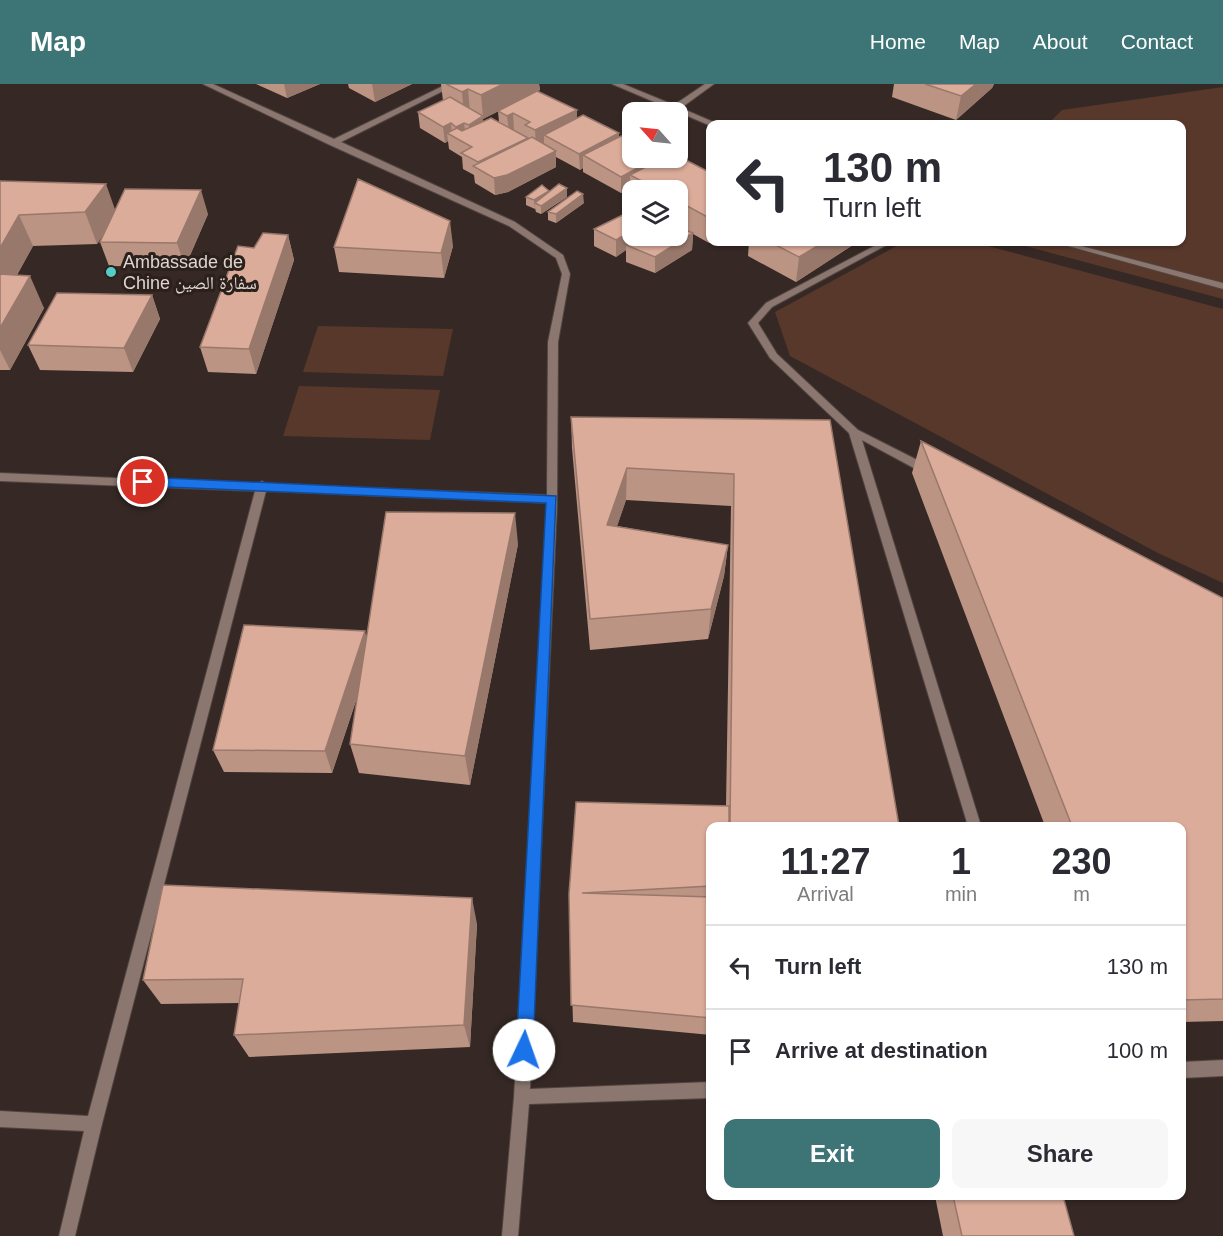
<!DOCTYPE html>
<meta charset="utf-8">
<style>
body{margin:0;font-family:Helvetica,"Noto Naskh Arabic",sans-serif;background:#f7f7f7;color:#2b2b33;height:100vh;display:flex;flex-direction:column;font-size:22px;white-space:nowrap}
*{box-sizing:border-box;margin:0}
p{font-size:20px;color:#7c7c81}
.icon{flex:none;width:33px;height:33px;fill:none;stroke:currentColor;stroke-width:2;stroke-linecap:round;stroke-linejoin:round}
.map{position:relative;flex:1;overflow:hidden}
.sheet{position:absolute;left:706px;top:738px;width:480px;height:378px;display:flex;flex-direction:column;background:#fff;border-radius:12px;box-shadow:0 2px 4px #0004}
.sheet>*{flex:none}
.banner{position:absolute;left:706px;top:36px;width:480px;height:126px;border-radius:12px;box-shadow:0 2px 4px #0004;background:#fff;color:#2b2b33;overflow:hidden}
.needle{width:39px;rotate:297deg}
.fabs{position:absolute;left:622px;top:18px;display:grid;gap:12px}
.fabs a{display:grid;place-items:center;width:66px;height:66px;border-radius:12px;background:#fff;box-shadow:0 2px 4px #0004;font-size:30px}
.pin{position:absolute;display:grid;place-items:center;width:51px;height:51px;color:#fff;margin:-26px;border:3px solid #fff;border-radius:50%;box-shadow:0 2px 6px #0007}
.me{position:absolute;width:66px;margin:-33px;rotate:3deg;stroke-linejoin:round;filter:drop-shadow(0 0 4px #0008)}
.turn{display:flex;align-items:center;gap:21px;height:126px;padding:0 18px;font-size:27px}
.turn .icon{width:78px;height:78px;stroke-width:2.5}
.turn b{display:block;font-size:42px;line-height:51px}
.eta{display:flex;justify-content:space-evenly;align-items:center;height:102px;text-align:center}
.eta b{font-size:36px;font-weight:600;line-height:42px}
.action{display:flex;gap:12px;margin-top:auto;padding:12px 18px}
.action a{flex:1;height:69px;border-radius:12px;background:#3d7476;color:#fff;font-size:24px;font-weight:600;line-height:69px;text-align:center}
.action a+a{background:#f7f7f7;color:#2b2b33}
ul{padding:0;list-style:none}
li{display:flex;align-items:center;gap:18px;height:84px;padding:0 18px;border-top:2px solid #e1e1e2}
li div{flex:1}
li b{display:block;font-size:22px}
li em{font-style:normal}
header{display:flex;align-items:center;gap:36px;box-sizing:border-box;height:84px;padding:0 30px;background:#3d7476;color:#fff}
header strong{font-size:28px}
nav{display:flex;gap:33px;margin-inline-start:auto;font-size:21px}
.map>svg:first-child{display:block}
.green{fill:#58382b}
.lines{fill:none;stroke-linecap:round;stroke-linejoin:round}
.minor-casing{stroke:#514541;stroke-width:2}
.minor{fill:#8b7770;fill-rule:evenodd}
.wall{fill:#bc9484}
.shaded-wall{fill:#99786c}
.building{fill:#dbac9a;stroke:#99786c;stroke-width:1.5}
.route{fill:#1a73e8;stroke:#114b97;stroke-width:1.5}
.poi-dot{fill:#54cdc8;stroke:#2c201b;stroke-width:2}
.labels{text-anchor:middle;stroke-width:6;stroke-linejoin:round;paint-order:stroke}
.far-poi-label{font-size:18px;fill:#ded5d2;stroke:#2c201b;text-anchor:start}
</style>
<header>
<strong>Map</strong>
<nav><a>Home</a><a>Map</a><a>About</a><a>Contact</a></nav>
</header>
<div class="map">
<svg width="1223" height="1152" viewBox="0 0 1223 1152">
<rect width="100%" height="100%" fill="#362925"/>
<path class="green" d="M1223,3V215L1010,158H1182V40H1048L1062,26Z
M904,158H973L1223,225V499L1158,469L790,272L775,228Z
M318,242L453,245L443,292L303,288Z
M299,302L440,306L430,356L283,352Z"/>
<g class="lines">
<defs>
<path id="minor" d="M203,0H213L334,55L447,0H457L341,58L515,138L563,171L570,190L558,258L557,421L530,1005L711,998V1014L529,1020L518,1152H502L514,1013L547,419L266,407L102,1040L75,1152H59L84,1047L0,1043V1027L88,1032L255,407L0,397V389L258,400L262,397L267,400L547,411L548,258L562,190L556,174L509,142L330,61Z
M612,0H623L674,21L705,0H714L681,24L718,40L711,42Z
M882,158H892L772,223L758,239L777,270L858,346L933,384L934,387L933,390H925L862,356L981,742H968L849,349L770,274L748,239L766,219Z
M1054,158H1066L1223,199V205Z
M1223,976V992L1182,994V978Z"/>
</defs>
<use href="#minor" class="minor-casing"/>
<use href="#minor" class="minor"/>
</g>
<path class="wall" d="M256,0H320L287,14Z
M348,0H412L375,18L349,4Z
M441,0H539L540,6L483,35V37L499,38L498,27L577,26V34L619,49V53L633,74H659V75L711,89V158H712L709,159L693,150L692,166L655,189L626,178V166L616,173L594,162V145L633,152L687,147L678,142V106H633V116L630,115V104L621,109L583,88V84L580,86L556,73V83L508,108L495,111L475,99L474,91L463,85L462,73L449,65L448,57L445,59L420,44L418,28L443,17Z
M894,0H994L992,4L956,36L892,13Z
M0,97L115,126L208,130L185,183L109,182L100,158L103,150L97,160L33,162L17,191L44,224L10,286H0Z
M567,104V113L541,130L536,128L535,124V125L526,121V113Z
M584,119L556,139L548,136V128Z
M288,151L294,176L256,290L208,288L200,263L254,164Z
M749,158H856V159L796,198L748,172Z
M453,162L444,194L339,188L334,163Z
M152,211L160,235L133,288L40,286L28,261Z
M571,333L830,336L899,742H711V951L573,938L569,810L726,722L731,422L626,416L617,442L728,461L724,492L708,555L590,566L572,364Z
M921,357L1223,514V937L1182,938V742H1045L912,389Z
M518,460L470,701L359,689L350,660L358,611L332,689L224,688L213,666L367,554Z
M477,840L470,963L249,973L234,951L239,919L161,920L143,896Z
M935,1112H1063L1074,1152H943Z"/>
<path class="shaded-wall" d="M284,0H320L287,14Z
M372,0H412L375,18Z
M503,0H539L540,6L483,35L484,48L470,58L469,41L483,33L481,11Z
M976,0H994L992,4L956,36L961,12Z
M468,5L470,28L464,31L462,8Z
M577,26V42L544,51V59L536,63L535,46Z
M513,29L514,46L509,48L507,32Z
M451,39L452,52L447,49L448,57L445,59L443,43Z
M464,39L466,55H458L456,43Z
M619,49V66L583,71V84L580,86L579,70Z
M528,54L529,70L479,86L478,78Z
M556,67V83L508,108L495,111L494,94Z
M656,74H659L658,88L630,91V104L621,109V93Z
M106,100L117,131L97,160L85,128Z
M567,104V113L541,130V122Z
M201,106L208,130L185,183L177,159Z
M549,107V115L535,119V125L534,116Z
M583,110L584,119L556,139V130Z
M19,131L33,162L0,221V164Z
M711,135V158H712L709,159Z
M450,137L453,162L444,194L441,169Z
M633,146V152H651L626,161V166L616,173V156Z
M693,149L692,166L655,189V173Z
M288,151L294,176L256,290L249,265Z
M824,158H856V159L796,198L799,173Z
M30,192L44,224L10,286L0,266V244Z
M152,211L160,235L133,288L124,264Z
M627,384L626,416L607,472V441Z
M515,429L518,460L470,701L465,672Z
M728,461L724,492L708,555L711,525Z
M365,547L371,571L332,689L325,667Z
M472,814L477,840L470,963L464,941Z"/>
<path class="building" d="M446,0H503L481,11L468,5L462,8Z
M925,0H976L961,12Z
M537,7L577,26L535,46L525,41L530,38L513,29L507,32L498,27Z
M450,13L483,32L469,41L464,39L456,43L451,39L443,43L418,28Z
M583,31L619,49L579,70L544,51Z
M491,34L528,54L478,78L461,69L472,63L447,49L457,44L462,47Z
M621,52L633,58V74H656L621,93L583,71Z
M532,53L556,67L507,91L494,94L473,82Z
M678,72L711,89V135L678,117V106H659L630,91L663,74H678Z
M358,95L450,137L441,169L334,163Z
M0,97L106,100L85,128L19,131L0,164Z
M559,100L567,104L541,122L535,119Z
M542,101L549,107L534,116L526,113Z
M125,105L201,106L177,159L100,158Z
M577,107L583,110L556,130L548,128Z
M633,126V146L616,156L594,145Z
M678,143L693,149L655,173L626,161L642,152H678Z
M263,149L288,151L249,265L200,263L238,162L254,164Z
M770,158H824L799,173Z
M0,190L30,192L0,244Z
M57,209L152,211L124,264L28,261Z
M571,333L830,336L899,742H730L734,390L627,384L607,441L728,461L711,525L590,535Z
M921,357L1223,514V915L1182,916V742H1072Z
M386,428L515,429L465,672L350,660Z
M244,541L365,547L325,667L213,666Z
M576,718L729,722V742H711V802L582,809L711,813V934L571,921L569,810Z
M163,801L472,814L464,941L234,951L243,895L143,896Z
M953,1112H1063L1074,1152H962Z"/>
<path class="route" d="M143,393L556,412L533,966L530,972L524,974L518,972L516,966L546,419L143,402L137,398Z"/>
<circle class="poi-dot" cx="111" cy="188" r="6"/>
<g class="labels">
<g class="far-poi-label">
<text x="123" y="184">Ambassade de<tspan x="123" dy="21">Chine سفارة الصين</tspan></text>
</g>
</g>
</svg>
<div class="fabs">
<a><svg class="needle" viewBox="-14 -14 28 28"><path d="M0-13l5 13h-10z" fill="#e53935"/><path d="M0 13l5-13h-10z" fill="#7c7c81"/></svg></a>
<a><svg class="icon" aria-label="layers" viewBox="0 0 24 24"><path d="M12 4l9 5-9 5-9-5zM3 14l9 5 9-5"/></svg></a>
</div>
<div class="pin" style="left:143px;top:398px;background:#d93025"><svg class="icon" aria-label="arrive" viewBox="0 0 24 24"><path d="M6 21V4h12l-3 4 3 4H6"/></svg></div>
<svg class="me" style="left:524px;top:966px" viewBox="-20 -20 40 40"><circle r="19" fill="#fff"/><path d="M0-13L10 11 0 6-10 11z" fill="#1a73e8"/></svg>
<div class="banner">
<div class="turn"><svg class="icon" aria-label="left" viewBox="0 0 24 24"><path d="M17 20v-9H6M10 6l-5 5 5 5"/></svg><div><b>130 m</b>Turn left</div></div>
</div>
<section class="sheet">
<div class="eta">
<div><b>11:27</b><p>Arrival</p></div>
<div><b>1</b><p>min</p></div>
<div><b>230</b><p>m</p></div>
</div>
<ul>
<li><svg class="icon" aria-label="left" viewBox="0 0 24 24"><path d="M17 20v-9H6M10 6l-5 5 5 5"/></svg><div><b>Turn left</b></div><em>130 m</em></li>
<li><svg class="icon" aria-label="arrive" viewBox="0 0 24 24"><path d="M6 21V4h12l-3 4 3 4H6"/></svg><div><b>Arrive at destination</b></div><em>100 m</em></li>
</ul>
<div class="action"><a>Exit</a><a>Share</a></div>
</section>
</div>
